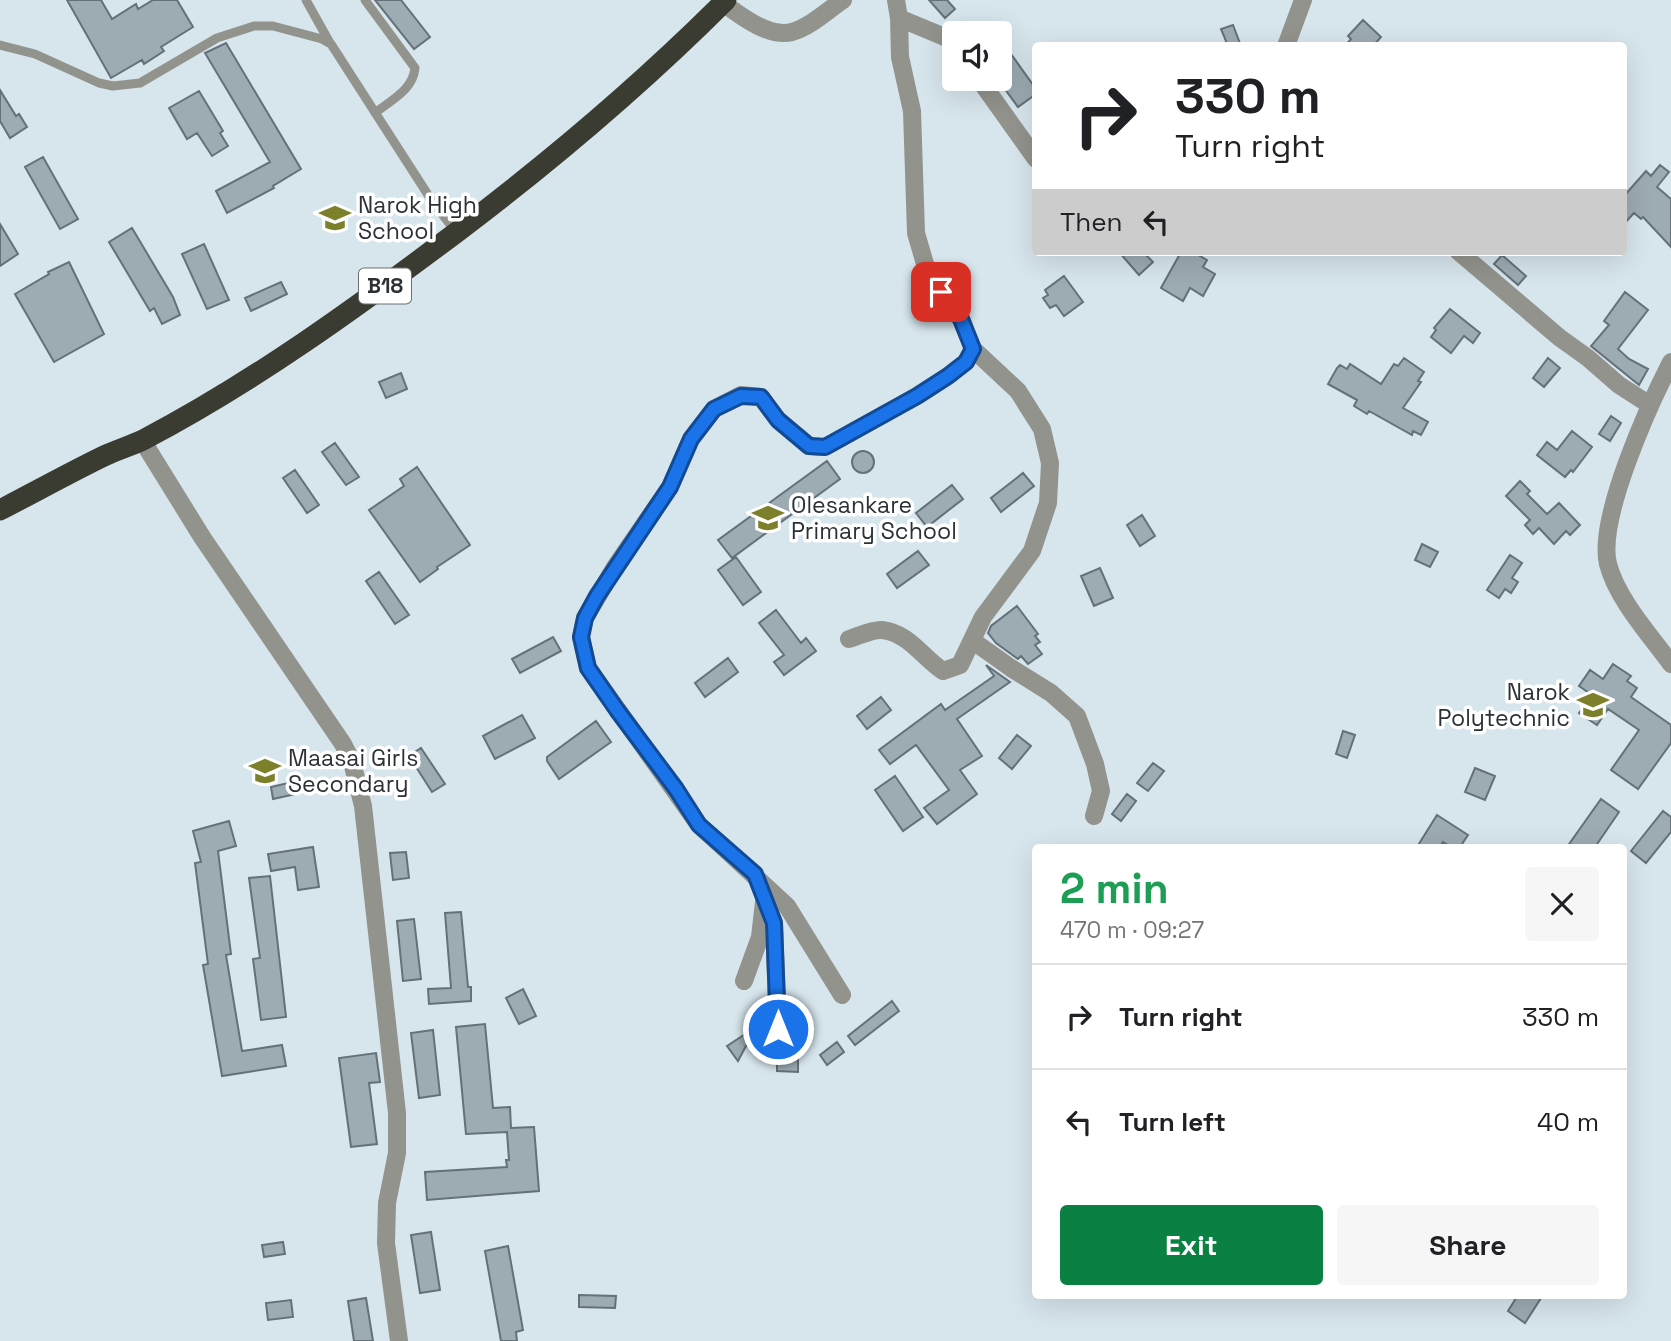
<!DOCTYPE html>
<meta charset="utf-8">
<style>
body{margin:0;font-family:"Space Grotesk",sans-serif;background:#f6f6f6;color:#202124;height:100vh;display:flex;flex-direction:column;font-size:26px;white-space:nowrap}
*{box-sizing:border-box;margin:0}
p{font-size:23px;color:#757577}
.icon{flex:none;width:38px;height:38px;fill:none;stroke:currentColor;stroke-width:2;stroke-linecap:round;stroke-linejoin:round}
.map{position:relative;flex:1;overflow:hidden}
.side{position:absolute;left:1032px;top:844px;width:595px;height:455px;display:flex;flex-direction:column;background:#fff;border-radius:7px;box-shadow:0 7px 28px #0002}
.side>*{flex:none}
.guide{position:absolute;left:1032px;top:42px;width:595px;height:214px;border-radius:7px;box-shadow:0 7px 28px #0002;background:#fff;color:#202124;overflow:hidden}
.controls{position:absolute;left:942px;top:21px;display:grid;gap:14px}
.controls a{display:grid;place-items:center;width:70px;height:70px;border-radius:7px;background:#fff;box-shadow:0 7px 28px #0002;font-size:35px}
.pin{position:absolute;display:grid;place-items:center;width:60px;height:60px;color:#fff;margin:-30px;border-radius:14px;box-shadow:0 4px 10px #0006}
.me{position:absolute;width:77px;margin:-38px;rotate:0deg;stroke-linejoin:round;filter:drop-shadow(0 0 5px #0008)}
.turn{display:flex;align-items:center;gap:24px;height:147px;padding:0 28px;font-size:32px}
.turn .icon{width:91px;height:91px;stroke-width:2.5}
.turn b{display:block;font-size:49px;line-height:60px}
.then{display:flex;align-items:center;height:66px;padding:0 28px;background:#0003;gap:14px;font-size:26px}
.round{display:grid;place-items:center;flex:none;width:74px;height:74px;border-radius:7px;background:#f6f6f6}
.head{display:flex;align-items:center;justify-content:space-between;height:119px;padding:0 28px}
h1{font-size:42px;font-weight:700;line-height:52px;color:#1e9e55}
.primary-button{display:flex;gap:14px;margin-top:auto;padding:14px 28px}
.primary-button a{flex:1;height:80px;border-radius:7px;background:#0b8043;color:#fff;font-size:28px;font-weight:700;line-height:80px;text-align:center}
.primary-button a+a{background:#f6f6f6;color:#202124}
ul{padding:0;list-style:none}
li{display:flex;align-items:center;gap:21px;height:105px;padding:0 28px;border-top:2px solid #e0e0e0}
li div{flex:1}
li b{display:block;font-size:26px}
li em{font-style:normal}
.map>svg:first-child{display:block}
.building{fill:#9dabb3;stroke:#647178;stroke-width:2}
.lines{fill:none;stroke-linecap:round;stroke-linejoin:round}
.lane{stroke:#92938d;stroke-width:9}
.street{stroke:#92938d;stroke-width:18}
.highway{stroke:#3b3c31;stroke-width:21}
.route-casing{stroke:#114b97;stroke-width:18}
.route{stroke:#1a73e8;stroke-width:12}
.labels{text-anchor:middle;stroke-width:7;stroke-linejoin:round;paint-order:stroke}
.shield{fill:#fff;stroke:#6b6f71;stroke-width:2}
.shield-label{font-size:21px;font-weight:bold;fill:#2b3134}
.poi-label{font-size:23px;fill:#2b3134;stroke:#fff;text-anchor:start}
</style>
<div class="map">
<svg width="1671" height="1341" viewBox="0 0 1671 1341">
<rect width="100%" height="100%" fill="#d7e5ed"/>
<path class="building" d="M67,0H101L112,19L136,4L138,9L153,0H177L193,27L161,47L164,51L144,64L142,60L111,78Z
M375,0H401L430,37L414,49Z
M929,0H947L955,9L945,18Z
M1363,20L1381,37L1373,46H1345L1351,39L1348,36Z
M1233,25L1241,46H1228L1221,29Z
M226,43L301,169L273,186L274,188L227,213L216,191L270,162L205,53Z
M1011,54L1036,89V94L1018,107L999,81V63Z
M0,90L16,116L19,114L27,127L10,138L0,121Z
M199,91L223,131L220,133L228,146L212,156L197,133L187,139L169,108Z
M43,157L78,219L60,229L25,167Z
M1660,165L1669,172L1657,187L1671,199V247L1643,217L1641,219L1634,213L1624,224V196L1646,171L1651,176Z
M0,224L18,254L0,266Z
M132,228L173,297L180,315L162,324L154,308L150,311L109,242Z
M204,244L229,300L207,309L182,254Z
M1119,252H1143L1153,262L1139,275Z
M1181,252H1193L1207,260L1203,267L1215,274L1203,296L1190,288L1183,301L1161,288Z
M1502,255L1526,276L1518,285L1494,264Z
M69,262L104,334L54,362L15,294L49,274L48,272Z
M1064,276L1083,302L1064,316L1056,305L1050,308L1043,298L1048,295L1045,290Z
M281,282L287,294L251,311L245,298Z
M1625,292L1648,310L1618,349L1629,359L1648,369L1639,385L1591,346L1609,325L1604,321Z
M1450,309L1480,333L1473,343L1464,336L1451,353L1431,337L1436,330L1434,328Z
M1404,358L1424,372L1418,381L1421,382L1403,408L1428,422L1421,435L1413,431L1412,435L1369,411L1367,414L1354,406L1357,400L1328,384L1337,368L1340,365L1347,369L1350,364L1381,384L1394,364L1398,366Z
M1548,358L1560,368L1544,387L1533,378Z
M401,373L407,389L386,398L379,382Z
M1611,416L1621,423L1610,441L1599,434Z
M1572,431L1592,447L1573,472L1571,470L1565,477L1537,455L1547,442L1557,450Z
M335,443L359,477L346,485L322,452Z
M852 462a11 11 0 1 1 22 0a11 11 0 1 1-22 0Z
M827,461L840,479L732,558L718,540Z
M417,467L470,545L437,567L438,569L420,582L369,510L404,486L400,479Z
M295,470L319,505L307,513L283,478Z
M1023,473L1034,486L1001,512L991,498Z
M1520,481L1530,491L1527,494L1547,514L1559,503L1580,525L1570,535L1566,531L1554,544L1539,528L1533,534L1525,525L1530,520L1506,496Z
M952,485L963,499L927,527L916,513Z
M1142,515L1155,536L1140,546L1127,525Z
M1422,544L1438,552L1430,567L1415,560Z
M918,551L929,565L897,588L887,574Z
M1510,555L1522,563L1512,578L1518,582L1511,593L1505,589L1499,598L1487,590Z
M736,557L761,592L743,605L718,570Z
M1100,568L1113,598L1094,606L1081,576Z
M379,572L409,615L395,624L366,581Z
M1017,606L1038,634L1035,636L1040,642L1035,645L1042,654L1028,664L1021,656L1018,659L996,643L988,633L991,626Z
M776,610L801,643L806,638L816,651L784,675L774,662L784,655L759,623Z
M553,637L561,651L520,673L512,659Z
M728,658L738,672L705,697L695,683Z
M1613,664L1631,676L1627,681L1637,688L1631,697L1671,725V743L1638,789L1611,770L1639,730L1608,709L1597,725L1579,713L1592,695L1579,686L1590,670L1603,679Z
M986,665L1010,682L957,719L982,756L960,770L977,794L937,824L924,808L949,790L916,745L890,764L879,750L941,704L945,710L994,676Z
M881,697L891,710L867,729L857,716Z
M522,715L535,738L495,759L483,736Z
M596,721L611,742L559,779L547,761V757Z
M1343,731L1355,735L1347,758L1336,754Z
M1017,735L1031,746L1012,769L999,758Z
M421,748L445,784L432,792L409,756Z
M1153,763L1164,771L1148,791L1137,783Z
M1475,768L1495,776L1485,800L1465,792Z
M895,776L923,817L903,831L875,790Z
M293,782L296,794L273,799L271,787Z
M1127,794L1136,801L1121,821L1112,814Z
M1601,799L1619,812L1595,847H1567Z
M1663,811L1671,817V832L1646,863L1631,851Z
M1437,815L1468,835L1460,847H1451L1443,842L1440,847H1417Z
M229,821L236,846L218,851L231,954L226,955L242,1051L282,1045L286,1066L222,1076L203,965L208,964L195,863L201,862L193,831Z
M313,847L319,887L298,890L295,867L271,871L268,854Z
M406,852L409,878L393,880L390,853Z
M270,876L286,1017L261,1020L253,959L260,958L249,878Z
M461,912L468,987H471V1001L429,1004L428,989L451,988L445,913Z
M414,919L421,979L403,981L397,921Z
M523,989L536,1016L519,1024L506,998Z
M892,1001L899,1011L855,1045L848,1036Z
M485,1024L493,1108L510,1107L511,1128L534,1127L539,1191L427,1200L425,1172L507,1167L506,1160H509L507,1132L466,1134L456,1027Z
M756,1027L738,1061L727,1046Z
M433,1030L440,1095L419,1098L411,1033Z
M837,1042L844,1052L827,1065L820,1055Z
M376,1053L380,1082L369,1083L377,1144L351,1147L339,1058Z
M777,1055H798V1072L777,1071Z
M431,1232L440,1290L420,1293L411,1235Z
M283,1242L285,1254L264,1257L262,1245Z
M508,1246L523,1330L516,1332L517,1341H501L485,1251Z
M579,1295L616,1296L615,1308L579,1307Z
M1518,1295H1543L1525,1323L1508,1311Z
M366,1298L373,1341H354L348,1301Z
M291,1300L293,1317L268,1320L266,1303Z"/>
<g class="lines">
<path class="lane" d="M306,0L330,43
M365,0L415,68C413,90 391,100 375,113
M0,45L35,54L99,83L113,86L140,83L217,38L254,26H273L322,39L331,44L432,201L455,231"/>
<path class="street" d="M896,0L899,18L947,38L954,46
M723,3C741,16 769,38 792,32C810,27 828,10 843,0
M1286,46L1303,0
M979,79L1036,159
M1459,252L1560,338L1588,358L1619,385L1650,405
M1671,362C1649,405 1597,519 1608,564C1617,599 1650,635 1671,664
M142,440L202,537L343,744L352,762L363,806L397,1113V1153L387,1203L386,1243L399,1341
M849,639C859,636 873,629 882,630C909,633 922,657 943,671L960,665L983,617L1032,551L1048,503L1050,463L1042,429L1018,391L973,349
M973,641L1011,668L1051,693L1077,716L1095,764L1101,791L1094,816
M758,881L774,923L778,1029
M744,981L760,937L764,902
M842,995L787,906L699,825L588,668L581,637L585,618L615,567L670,487L691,439L714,409L741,395L761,397L778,420L809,446L825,447L917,396L948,376L966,362L973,349L961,319L941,292L925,264L916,233L912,111L900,57L899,18"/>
<path class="highway" d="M0,510C35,492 69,473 104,456C117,450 130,446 143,440C254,382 357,307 457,232C551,161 643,83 726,0"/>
</g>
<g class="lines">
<defs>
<path id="route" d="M778,1029L774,923L755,874L699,825L676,789L617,710L588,668L581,637L585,618L597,596L670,487L691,439L714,409L741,396L761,397L778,420L809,446L825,447L917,396L948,376L966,362L973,349L961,319L941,292"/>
</defs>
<use href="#route" class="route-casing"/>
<use href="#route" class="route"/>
</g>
<defs>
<symbol id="school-bare" viewBox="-9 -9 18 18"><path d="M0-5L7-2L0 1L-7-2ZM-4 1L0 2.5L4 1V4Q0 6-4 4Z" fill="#7d802a" stroke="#fff" stroke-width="2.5" paint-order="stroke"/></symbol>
</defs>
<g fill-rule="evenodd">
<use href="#school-bare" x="313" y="196" width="44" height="44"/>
<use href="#school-bare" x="746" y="496" width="44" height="44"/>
<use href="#school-bare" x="1571" y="683" width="44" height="44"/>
<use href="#school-bare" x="243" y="749" width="44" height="44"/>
</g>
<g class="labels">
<rect class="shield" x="359" y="268.5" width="52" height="35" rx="5"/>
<g class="shield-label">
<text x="385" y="293">B18</text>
</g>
<g class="poi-label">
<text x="358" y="213">Narok High<tspan x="358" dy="26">School</tspan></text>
<text x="791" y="513">Olesankare<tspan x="791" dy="26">Primary School</tspan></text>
<text x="1570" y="700" text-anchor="end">Narok<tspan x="1570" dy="26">Polytechnic</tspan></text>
<text x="288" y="766">Maasai Girls<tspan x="288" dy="26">Secondary</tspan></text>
</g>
</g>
</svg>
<div class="controls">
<a><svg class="icon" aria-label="sound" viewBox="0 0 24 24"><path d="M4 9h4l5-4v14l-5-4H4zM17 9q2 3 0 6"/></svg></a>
</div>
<div class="pin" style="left:941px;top:292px;background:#d93025"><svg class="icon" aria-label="arrive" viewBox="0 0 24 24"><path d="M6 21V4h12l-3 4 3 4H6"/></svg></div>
<svg class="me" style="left:778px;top:1029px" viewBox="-20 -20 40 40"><circle r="17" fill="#1a73e8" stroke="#fff" stroke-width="3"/><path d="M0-11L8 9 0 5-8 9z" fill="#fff"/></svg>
<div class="guide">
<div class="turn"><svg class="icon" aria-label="right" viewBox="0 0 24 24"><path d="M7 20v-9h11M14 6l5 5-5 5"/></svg><div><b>330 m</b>Turn right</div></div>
<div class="then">Then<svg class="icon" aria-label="left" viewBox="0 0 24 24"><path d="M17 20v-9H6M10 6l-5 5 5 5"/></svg></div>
</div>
<section class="side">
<div class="head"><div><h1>2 min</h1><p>470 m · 09:27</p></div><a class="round"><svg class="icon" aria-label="close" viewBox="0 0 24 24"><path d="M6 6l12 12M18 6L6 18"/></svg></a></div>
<ul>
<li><svg class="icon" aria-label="right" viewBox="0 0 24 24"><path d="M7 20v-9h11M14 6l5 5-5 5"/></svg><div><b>Turn right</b></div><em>330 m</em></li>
<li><svg class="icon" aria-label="left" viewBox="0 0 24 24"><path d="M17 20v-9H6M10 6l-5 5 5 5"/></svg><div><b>Turn left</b></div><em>40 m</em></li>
</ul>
<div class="primary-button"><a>Exit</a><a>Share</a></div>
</section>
</div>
